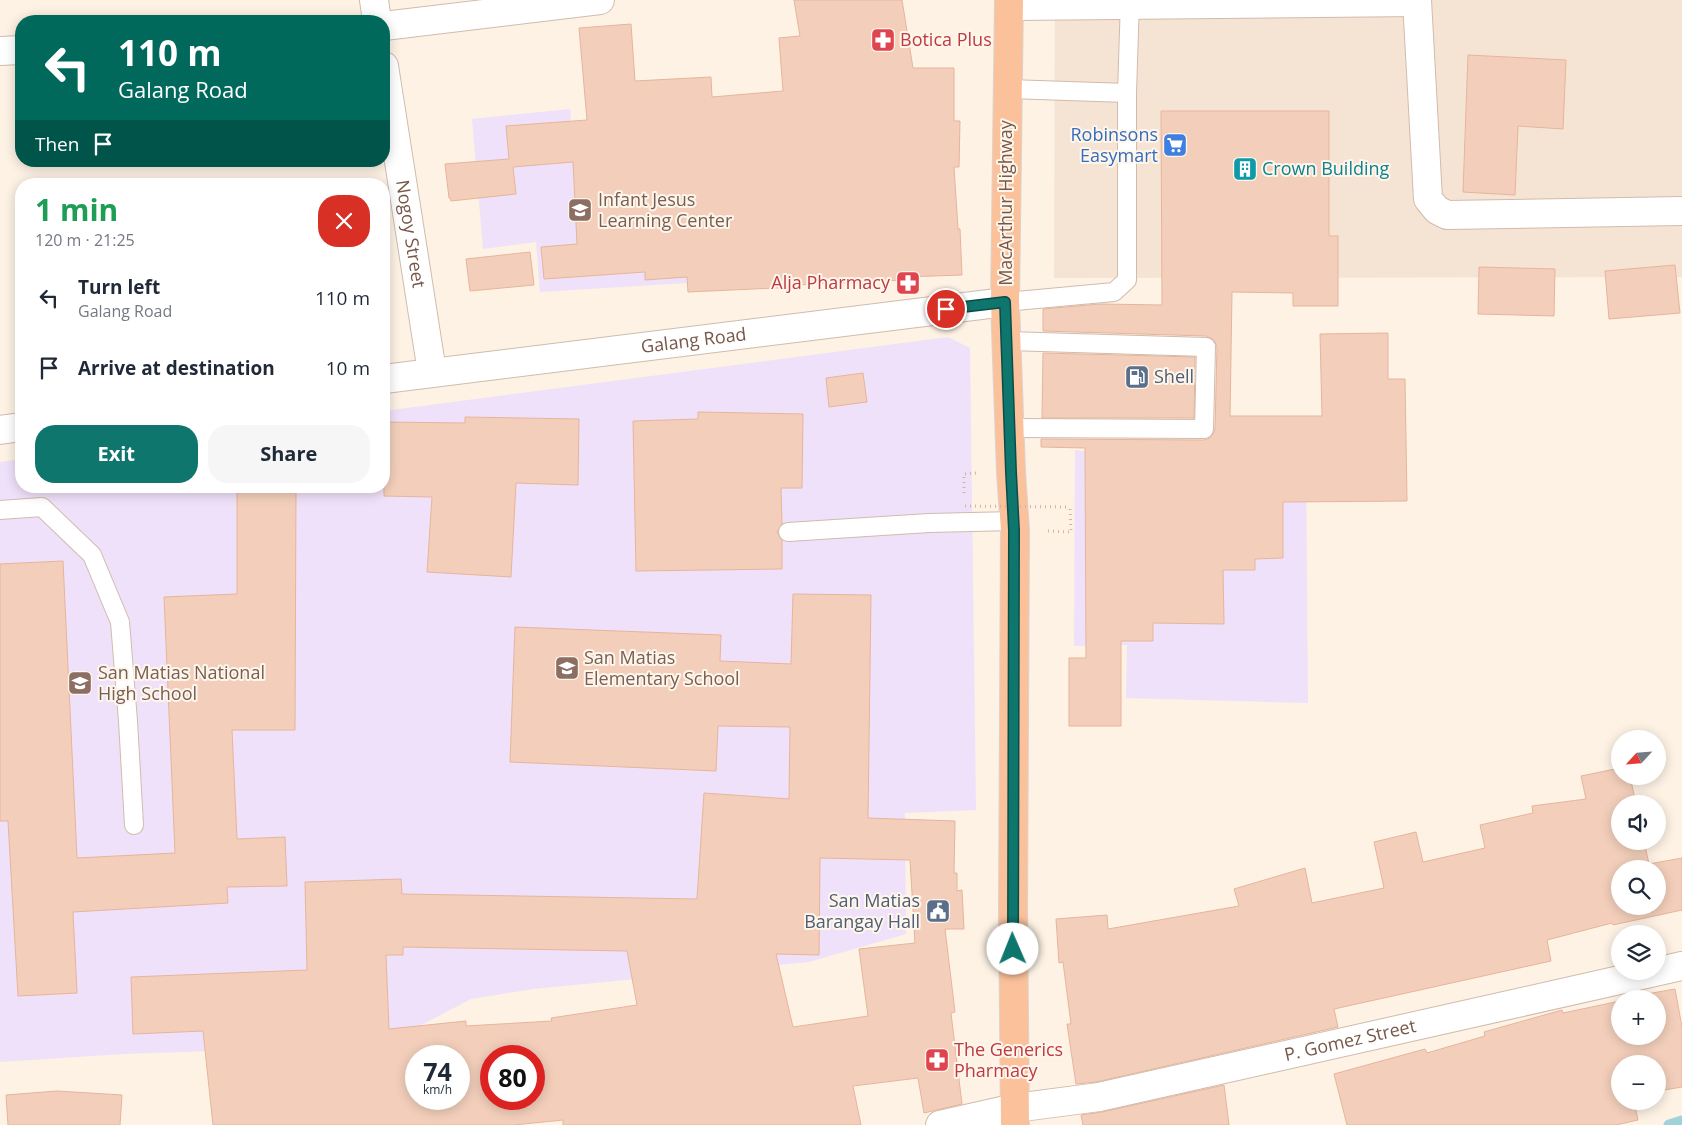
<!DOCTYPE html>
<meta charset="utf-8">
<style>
body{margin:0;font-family:"Open Sans",sans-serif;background:#f6f6f7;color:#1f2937;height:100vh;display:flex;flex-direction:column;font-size:19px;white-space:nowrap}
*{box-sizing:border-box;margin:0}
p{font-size:16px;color:#747a83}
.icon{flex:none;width:28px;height:28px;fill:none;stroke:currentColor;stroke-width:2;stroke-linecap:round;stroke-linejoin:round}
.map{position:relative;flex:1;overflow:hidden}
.details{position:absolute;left:15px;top:178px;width:375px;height:315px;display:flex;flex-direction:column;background:#fff;border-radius:20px;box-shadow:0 2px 12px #0003}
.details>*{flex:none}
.guide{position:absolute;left:15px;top:15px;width:375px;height:152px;border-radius:20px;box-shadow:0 2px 12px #0003;background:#00695c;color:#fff;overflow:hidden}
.needle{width:32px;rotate:244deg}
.buttons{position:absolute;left:1611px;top:730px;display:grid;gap:10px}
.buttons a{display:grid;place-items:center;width:55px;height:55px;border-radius:50%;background:#fff;box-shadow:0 2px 12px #0003;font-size:25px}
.speed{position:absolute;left:405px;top:1045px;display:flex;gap:10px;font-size:25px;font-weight:700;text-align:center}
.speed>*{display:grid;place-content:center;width:65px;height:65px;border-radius:50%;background:#fff;box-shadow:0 2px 12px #0003;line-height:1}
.speed small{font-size:12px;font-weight:400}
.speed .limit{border:8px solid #d22;background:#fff;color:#111}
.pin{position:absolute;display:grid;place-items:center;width:42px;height:42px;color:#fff;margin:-21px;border:2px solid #fff;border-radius:50%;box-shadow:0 1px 5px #0007}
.me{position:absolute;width:55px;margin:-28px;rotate:359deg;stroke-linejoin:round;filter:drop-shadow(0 0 4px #0008)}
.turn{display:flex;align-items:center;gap:18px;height:105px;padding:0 20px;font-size:22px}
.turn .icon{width:65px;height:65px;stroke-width:2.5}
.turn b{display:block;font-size:35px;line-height:42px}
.then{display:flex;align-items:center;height:48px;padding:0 20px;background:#0003;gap:10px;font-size:19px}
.round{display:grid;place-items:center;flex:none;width:52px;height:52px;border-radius:20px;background:#f6f6f7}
.head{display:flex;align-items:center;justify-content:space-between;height:85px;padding:0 20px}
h1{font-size:30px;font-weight:700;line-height:38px;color:#1e9e55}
.button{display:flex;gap:10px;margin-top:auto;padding:10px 20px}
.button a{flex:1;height:58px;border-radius:20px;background:#0f766e;color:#fff;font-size:20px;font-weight:700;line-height:58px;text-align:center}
.button a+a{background:#f6f6f7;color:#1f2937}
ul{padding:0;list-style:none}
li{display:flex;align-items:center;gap:15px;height:70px;padding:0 20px}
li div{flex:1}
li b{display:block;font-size:19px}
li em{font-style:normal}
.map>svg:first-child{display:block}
.residential{fill:#f5e4d3}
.education{fill:#efe1f9}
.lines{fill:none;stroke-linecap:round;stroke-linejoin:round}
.stream{stroke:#9ed3d9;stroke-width:11}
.building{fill:#f3cfbb;stroke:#e7b49b;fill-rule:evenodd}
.service-casing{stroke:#d1bbad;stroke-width:20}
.minor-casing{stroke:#d1bbad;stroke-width:30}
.tertiary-casing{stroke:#d1bbad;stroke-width:30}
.trunk-casing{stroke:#dcd3d0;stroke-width:30}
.path{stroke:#d8b29e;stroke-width:3;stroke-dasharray:1 4;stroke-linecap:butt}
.service{stroke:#fff;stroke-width:18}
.minor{stroke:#fff;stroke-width:28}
.tertiary{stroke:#fff;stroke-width:28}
.trunk{stroke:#fbc19a;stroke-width:28}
.path-bridge{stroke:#d8b29e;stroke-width:3;stroke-dasharray:1 4;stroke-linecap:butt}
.route-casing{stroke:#0a4d48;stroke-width:12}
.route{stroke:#0f766e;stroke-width:9}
.labels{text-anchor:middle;stroke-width:4;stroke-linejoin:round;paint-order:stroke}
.health-label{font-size:18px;fill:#be3a42;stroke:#fff6eb;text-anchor:start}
.shop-label{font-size:18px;fill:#366cbe;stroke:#fff6eb;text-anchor:end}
.culture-label{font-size:18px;fill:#0d838f;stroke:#fff6eb;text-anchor:start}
.education-label{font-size:18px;fill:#785e54;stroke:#fff6eb;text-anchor:start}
.street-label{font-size:18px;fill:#775749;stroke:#fff6eb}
.service-label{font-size:18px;fill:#4e5e75;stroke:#fff6eb;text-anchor:start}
</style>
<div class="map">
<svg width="1682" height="1125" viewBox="0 0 1682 1125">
<rect width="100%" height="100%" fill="#fdf2e4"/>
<path class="residential" d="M1055,0H1682V277L1054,278Z"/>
<path class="education" d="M570,109L575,178L679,176L687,283L540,292L536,242L483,249L472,119Z
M948,337L970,348L976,810L905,813L906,934L809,962L533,989L471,999L383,1045L123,1054L0,1062V462L21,459V486H384V411Z
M1075,450L1230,465L1306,460L1308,703L1126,698L1127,645L1074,646Z"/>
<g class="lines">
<path class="stream" d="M1669,1125L1682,1121"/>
</g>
<path class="building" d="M794,0H902L913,68H954V121H960L959,167H954L958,229H960L962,275L904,277V280L797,285V287L688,292L687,277L645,280V272L544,279L541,247L577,244L573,162L513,167L516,194L451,201L450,198H449L445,164L509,159L506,126L587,120L579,28L631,24L635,81L711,77L712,97L783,91L779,38L800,36Z
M1468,55L1566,60L1563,129L1518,126L1515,195L1463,192Z
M1161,111H1329V236H1338V306H1293V293L1232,292L1230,416H1322L1320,334L1388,333V379H1405L1407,501L1283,502V558L1255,559V570H1223L1224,624L1153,623V641H1121V726H1069V658H1086L1085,448L1041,447V439L1204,440L1210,438L1213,434L1215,429L1217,347L1215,342L1211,338L1206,336L1043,331V309L1100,304L1162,305Z
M530,252L534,285L470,291L466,259Z
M1675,265L1680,313L1609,319L1605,271Z
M1479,267L1555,269L1554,316L1478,314Z
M1043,353L1195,357L1194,418H1042Z
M863,373L867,402L829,407L826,378Z
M698,412L803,414L802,488H781L782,524L777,532L782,540V569L636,571L633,421L698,419Z
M465,417L579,419L578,485L516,483L511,577L427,572L432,497L384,496V422L465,423Z
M237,486H296L295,730H232L237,839L285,837L287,886L227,887L228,903L73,912L77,993L18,996L8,821H0V564L63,561L77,858L175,853L164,597L237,594Z
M793,594L871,595L868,818L955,821L954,873H957V891L962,890L964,929H945L955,1012L951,1013L962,1104L924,1113L918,1078L853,1086L861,1125H563V1120L514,1125H213L203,1031L133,1034L131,977L307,970L305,882L401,879L402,894L697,899L704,793L789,799L790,727L718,726L716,771L510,762L515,627L721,635L720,661L791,664ZM820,858L910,860L915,943L859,949L868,1016L793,1027L776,954L819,955ZM403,947L627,951L637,1005L551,1018L552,1021L466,1026V1021L389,1029L386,955H403ZM416,1056H459V1099H416ZM491,1056H534V1099H491Z
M1620,768V776H1630L1636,804H1620V841H1644L1649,864L1682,858V910L1613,925L1612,923L1547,940L1551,961L1334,1009L1338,1027L1096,1082L1076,1084L1067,1024H1071L1063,962L1059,963L1056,919L1107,915L1108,929L1239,906L1234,889L1305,868L1312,903L1384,888L1374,842L1416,832L1423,862L1485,848L1480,825L1533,813L1532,806L1586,799L1581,776ZM1620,869H1658V906H1620Z
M1675,989L1682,1027V1087L1658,1091V1064H1620V1101H1634L1638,1120L1616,1125H1347L1334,1074L1425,1049L1427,1053L1485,1036L1484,1032L1562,1010L1563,1013L1620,1001V1036H1658V999L1624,998Z
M1224,1085L1229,1125H1083L1081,1115L1102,1112Z
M57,1091L122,1095L120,1125H8L6,1095Z"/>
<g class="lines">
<defs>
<path id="service" d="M1127,93L1130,0
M1005,302L1114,292L1127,280V93L1007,89
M1007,341L1206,347L1204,429L1009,428
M0,510L42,507L92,555L120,622L128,721L134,825
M788,532L929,523L1014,521"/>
<g id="minor">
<path d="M374,0L377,21"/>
<path d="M1417,0L1428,199L1437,210L1447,215L1682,211"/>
<path d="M1009,6L1417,2"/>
<path d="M384,26L600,0"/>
<path d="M0,51L21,50"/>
<path id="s1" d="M384,66L432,372"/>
<path id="s2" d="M940,1125L1015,1108L1099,1097L1682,966"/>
</g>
<g id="tertiary">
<path id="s3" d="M384,379L1005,302"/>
<path d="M0,430L21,427"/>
</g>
<path id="trunk" d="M1009,0L1005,302L1011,472L1015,530L1013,909L1015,1125"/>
</defs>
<use href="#service" class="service-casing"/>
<use href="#minor" class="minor-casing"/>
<use href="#tertiary" class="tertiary-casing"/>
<use href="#trunk" class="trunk-casing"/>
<path class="path" d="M964,493V474L977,473
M1048,531L1071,532L1070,507"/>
<use href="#service" class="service"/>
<use href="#minor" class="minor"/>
<use href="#tertiary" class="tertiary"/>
<use href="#trunk" class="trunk"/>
<path class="path-bridge" d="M965,506L1070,507"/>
</g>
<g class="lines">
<defs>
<path id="route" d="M946,309L1005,302L1011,472L1014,530L1013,949"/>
</defs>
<use href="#route" class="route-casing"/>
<use href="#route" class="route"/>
</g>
<defs>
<symbol id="pharmacy-square" viewBox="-11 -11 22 22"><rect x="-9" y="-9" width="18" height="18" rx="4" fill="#e0444e" stroke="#fff6eb"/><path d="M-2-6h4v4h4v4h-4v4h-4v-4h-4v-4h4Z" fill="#fff"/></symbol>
<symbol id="supermarket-square" viewBox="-11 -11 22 22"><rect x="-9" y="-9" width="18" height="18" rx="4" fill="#3f7fe0" stroke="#fff6eb"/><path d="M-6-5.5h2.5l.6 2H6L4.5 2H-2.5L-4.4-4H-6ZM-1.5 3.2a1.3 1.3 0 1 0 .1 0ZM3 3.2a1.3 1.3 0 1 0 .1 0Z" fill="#fff"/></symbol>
<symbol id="building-square" viewBox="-11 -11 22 22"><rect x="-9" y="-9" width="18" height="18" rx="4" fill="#0f9aa8" stroke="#fff6eb"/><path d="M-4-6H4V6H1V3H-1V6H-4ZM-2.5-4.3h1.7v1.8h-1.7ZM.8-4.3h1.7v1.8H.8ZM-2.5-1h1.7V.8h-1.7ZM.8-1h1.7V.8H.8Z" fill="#fff"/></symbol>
<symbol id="school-square" viewBox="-11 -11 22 22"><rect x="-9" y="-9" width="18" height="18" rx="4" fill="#8d6e63" stroke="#fff6eb"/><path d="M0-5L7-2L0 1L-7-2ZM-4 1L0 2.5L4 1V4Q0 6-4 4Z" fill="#fff"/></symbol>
<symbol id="fuel-square" viewBox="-11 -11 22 22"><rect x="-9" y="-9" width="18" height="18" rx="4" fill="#5c6f8a" stroke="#fff6eb"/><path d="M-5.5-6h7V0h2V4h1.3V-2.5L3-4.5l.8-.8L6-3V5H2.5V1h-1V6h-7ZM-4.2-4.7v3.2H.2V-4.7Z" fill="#fff"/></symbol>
<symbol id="civic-square" viewBox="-11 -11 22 22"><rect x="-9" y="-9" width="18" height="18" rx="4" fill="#5c6f8a" stroke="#fff6eb"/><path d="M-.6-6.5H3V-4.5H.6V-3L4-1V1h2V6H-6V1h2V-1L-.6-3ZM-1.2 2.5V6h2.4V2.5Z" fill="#fff"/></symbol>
</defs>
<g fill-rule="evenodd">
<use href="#pharmacy-square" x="869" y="26" width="28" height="28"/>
<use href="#supermarket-square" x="1161" y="131" width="28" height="28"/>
<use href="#building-square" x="1231" y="155" width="28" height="28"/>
<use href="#school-square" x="566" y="196" width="28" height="28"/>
<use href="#pharmacy-square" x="894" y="269" width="28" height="28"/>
<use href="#fuel-square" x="1123" y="363" width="28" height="28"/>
<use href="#school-square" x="553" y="654" width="28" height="28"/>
<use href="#school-square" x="66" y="669" width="28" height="28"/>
<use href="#civic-square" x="924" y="897" width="28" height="28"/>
<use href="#pharmacy-square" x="923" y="1046" width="28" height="28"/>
</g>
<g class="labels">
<g class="health-label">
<text x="900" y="46">Botica Plus</text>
<text x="890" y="289" text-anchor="end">Alja Pharmacy</text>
<text x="954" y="1056">The Generics<tspan x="954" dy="21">Pharmacy</tspan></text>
</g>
<g class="shop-label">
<text x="1158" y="141">Robinsons<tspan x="1158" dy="21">Easymart</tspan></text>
</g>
<g class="culture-label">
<text x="1262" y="175">Crown Building</text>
</g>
<g class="education-label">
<text x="598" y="206">Infant Jesus<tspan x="598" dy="21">Learning Center</tspan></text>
<text x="584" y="664">San Matias<tspan x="584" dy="21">Elementary School</tspan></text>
<text x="98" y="679">San Matias National<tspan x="98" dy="21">High School</tspan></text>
</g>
<g class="street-label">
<text transform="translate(1006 203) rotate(-90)" y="6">MacArthur Highway</text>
<text dy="6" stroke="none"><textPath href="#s1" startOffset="170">Nogoy Street</textPath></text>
<text dy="6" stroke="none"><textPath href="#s3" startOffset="312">Galang Road</textPath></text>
<text dy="6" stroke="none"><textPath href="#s2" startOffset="419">P. Gomez Street</textPath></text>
</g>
<g class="service-label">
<text x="1154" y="383">Shell</text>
<text x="920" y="907" text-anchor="end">San Matias<tspan x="920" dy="21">Barangay Hall</tspan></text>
</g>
</g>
</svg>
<div class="buttons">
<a><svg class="needle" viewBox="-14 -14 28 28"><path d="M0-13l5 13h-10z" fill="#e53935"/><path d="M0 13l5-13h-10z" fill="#747a83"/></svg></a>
<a><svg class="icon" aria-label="sound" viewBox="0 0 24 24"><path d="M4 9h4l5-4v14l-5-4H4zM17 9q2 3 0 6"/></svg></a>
<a><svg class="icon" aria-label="search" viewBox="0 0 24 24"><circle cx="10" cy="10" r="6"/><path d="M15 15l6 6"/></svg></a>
<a><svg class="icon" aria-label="layers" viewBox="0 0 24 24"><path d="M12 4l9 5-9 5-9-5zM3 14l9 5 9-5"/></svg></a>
<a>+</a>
<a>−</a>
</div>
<div class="speed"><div>74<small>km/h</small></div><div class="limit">80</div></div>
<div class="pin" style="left:946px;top:309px;background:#d93025"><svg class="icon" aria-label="arrive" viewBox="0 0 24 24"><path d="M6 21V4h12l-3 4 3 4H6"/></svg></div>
<svg class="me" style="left:1013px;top:949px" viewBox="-20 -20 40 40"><circle r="19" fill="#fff"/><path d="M0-13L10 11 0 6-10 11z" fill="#0f766e"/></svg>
<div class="guide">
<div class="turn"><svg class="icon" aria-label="left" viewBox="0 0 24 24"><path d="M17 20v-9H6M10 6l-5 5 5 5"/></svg><div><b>110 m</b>Galang Road</div></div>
<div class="then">Then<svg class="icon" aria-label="arrive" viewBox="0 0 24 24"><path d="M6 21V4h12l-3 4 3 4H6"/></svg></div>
</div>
<section class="details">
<div class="head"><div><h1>1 min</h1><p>120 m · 21:25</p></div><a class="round" style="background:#d93025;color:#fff"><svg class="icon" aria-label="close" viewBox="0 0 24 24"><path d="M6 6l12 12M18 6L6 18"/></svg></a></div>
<ul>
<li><svg class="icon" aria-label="left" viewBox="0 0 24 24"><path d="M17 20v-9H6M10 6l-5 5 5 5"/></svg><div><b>Turn left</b><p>Galang Road</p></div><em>110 m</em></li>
<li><svg class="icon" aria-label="arrive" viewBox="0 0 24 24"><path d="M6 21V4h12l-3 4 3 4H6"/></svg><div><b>Arrive at destination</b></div><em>10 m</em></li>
</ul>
<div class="button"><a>Exit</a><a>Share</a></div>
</section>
</div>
